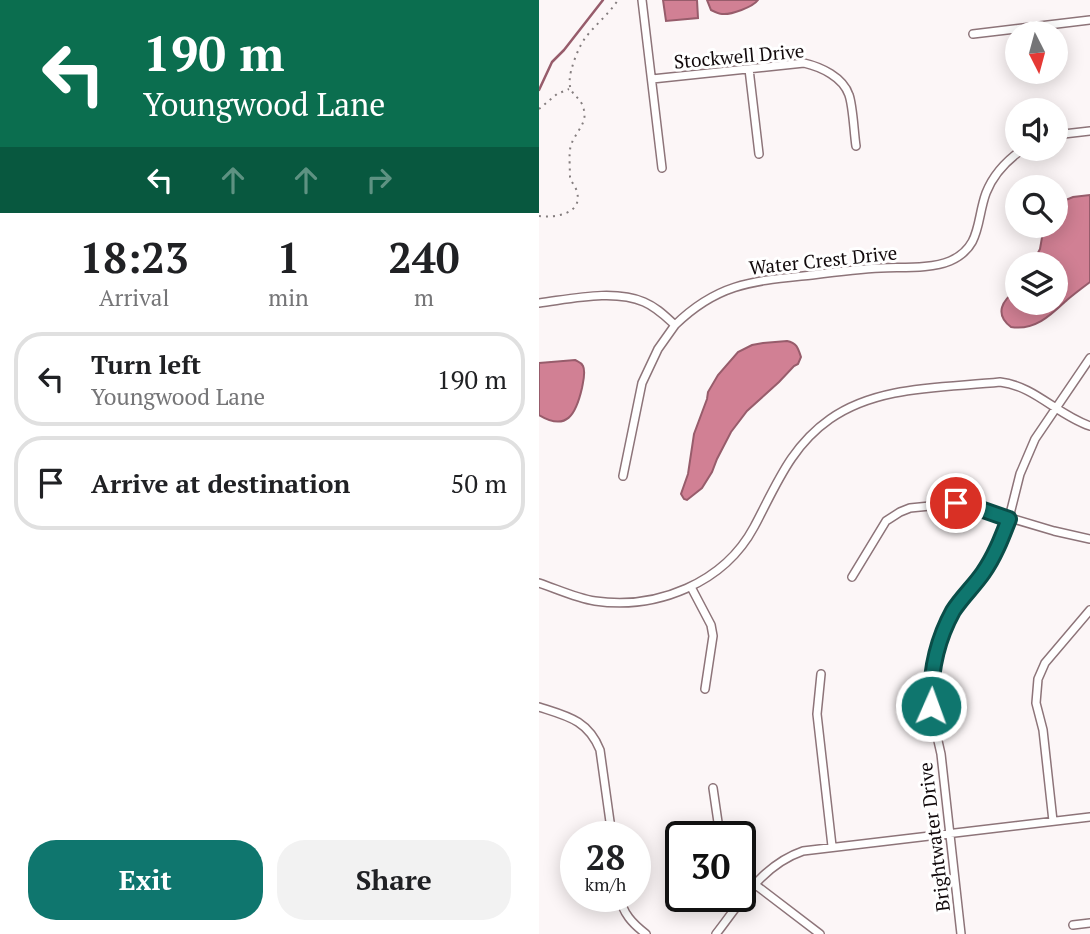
<!DOCTYPE html>
<style>
body{margin:0;font-family:"PT Serif",serif;background:#f2f2f2;color:#202124;height:100vh;display:flex;flex-direction:column;font-size:26px;white-space:nowrap}
*{box-sizing:border-box;margin:0}
p{font-size:23px;color:#757577}
.icon{flex:none;width:38px;height:38px;fill:none;stroke:currentColor;stroke-width:2;stroke-linecap:round;stroke-linejoin:round}
.map{position:relative;flex:1;overflow:hidden}
.side{display:flex;flex-direction:column;background:#fff;width:539px}
.side>*{flex:none}
.banner{background:#0b6e4f;color:#fff;overflow:hidden}
.needle{width:46px;rotate:174deg}
.fabs{position:absolute;left:466px;top:21px;display:grid;gap:14px}
.fabs a{display:grid;place-items:center;width:63px;height:63px;border-radius:50%;background:#fff;box-shadow:0 4px 18px #0003;font-size:35px}
.speed{position:absolute;left:21px;top:821px;display:flex;gap:14px;font-size:35px;font-weight:700;text-align:center}
.speed>*{display:grid;place-content:center;width:91px;height:91px;border-radius:50%;background:#fff;box-shadow:0 4px 18px #0003;line-height:1}
.speed small{font-size:18px;font-weight:400}
.speed .limit{border:4px solid #111;border-radius:10px;background:#fff;color:#111}
.pin{position:absolute;display:grid;place-items:center;width:60px;height:60px;color:#fff;margin:-30px;border:4px solid #fff;border-radius:50%;box-shadow:0 2px 7px #0007}
.me{position:absolute;width:77px;margin:-38px;rotate:2deg;stroke-linejoin:round;filter:drop-shadow(0 0 5px #0008)}
.turn{display:flex;align-items:center;gap:24px;height:147px;padding:0 28px;font-size:32px}
.turn .icon{width:91px;height:91px;stroke-width:2.5}
.turn b{display:block;font-size:49px;line-height:60px}
.lanes{display:flex;align-items:center;height:66px;padding:0 28px;background:#0003;justify-content:center;gap:35px;direction:ltr}
.lanes .off{opacity:.35}
.eta{display:flex;justify-content:space-evenly;align-items:center;height:119px;text-align:center}
.eta b{font-size:42px;font-weight:600;line-height:49px}
.button{display:flex;gap:14px;margin-top:auto;padding:14px 28px}
.button a{flex:1;height:80px;border-radius:28px;background:#0f766e;color:#fff;font-size:28px;font-weight:600;line-height:80px;text-align:center}
.button a+a{background:#f2f2f2;color:#202124}
ul{padding:0;list-style:none}
li{display:flex;align-items:center;gap:21px;height:94px;margin:0 14px 10px;padding:0 14px;border:4px solid #e0e0e0;border-radius:28px}
li div{flex:1}
li b{display:block;font-size:26px}
li em{font-style:normal}
main{display:flex;flex:1;min-height:0}
.map>svg:first-child{display:block}
.water{fill:#d18094;stroke:#975c6b;stroke-width:2}
.lines{fill:none;stroke-linecap:round;stroke-linejoin:round}
.stream{stroke:#975c6b;stroke-width:2.5}
.minor-casing{stroke:#8d7479;stroke-width:10}
.path{stroke:#847d7e;stroke-width:2;stroke-dasharray:2 5;stroke-linecap:butt}
.minor{stroke:#fff;stroke-width:7}
.route-casing{stroke:#0a4d48;stroke-width:18}
.route{stroke:#0f766e;stroke-width:12}
.labels{text-anchor:middle;stroke-width:6;stroke-linejoin:round;paint-order:stroke}
.street-label{font-size:19px;fill:#11090b;stroke:#fff}
</style>
<main>
<section class="side">
<div class="banner">
<div class="turn"><svg class="icon" aria-label="left" viewBox="0 0 24 24"><path d="M17 20v-9H6M10 6l-5 5 5 5"/></svg><div><b>190 m</b>Youngwood Lane</div></div>
<div class="lanes"><svg class="icon" aria-label="left" viewBox="0 0 24 24"><path d="M17 20v-9H6M10 6l-5 5 5 5"/></svg><svg class="icon off" aria-label="ahead" viewBox="0 0 24 24"><path d="M12 20V5M6 11l6-6 6 6"/></svg><svg class="icon off" aria-label="ahead" viewBox="0 0 24 24"><path d="M12 20V5M6 11l6-6 6 6"/></svg><svg class="icon off" aria-label="right" viewBox="0 0 24 24"><path d="M7 20v-9h11M14 6l5 5-5 5"/></svg></div>
</div>
<div class="eta">
<div><b>18:23</b><p>Arrival</p></div>
<div><b>1</b><p>min</p></div>
<div><b>240</b><p>m</p></div>
</div>
<ul>
<li><svg class="icon" aria-label="left" viewBox="0 0 24 24"><path d="M17 20v-9H6M10 6l-5 5 5 5"/></svg><div><b>Turn left</b><p>Youngwood Lane</p></div><em>190 m</em></li>
<li><svg class="icon" aria-label="arrive" viewBox="0 0 24 24"><path d="M6 21V4h12l-3 4 3 4H6"/></svg><div><b>Arrive at destination</b></div><em>50 m</em></li>
</ul>
<div class="button"><a>Exit</a><a>Share</a></div>
</section>
<div class="map">
<svg width="551" height="934" viewBox="0 0 551 934">
<rect width="100%" height="100%" fill="#fcf6f7"/>
<path class="water" d="M124,0H158L159,18L127,21Z
M168,0H219C214,7 192,15 183,14C180,14 174,11 172,10Z
M551,195V282C543,288 535,294 528,300C512,315 496,331 472,327C455,314 463,300 478,290V303H516V264H493L501,249L505,226H516L517,204L534,197Z
M248,341C258,343 259,348 262,357L259,364L255,366L240,382L208,411L192,432L178,459L173,472L163,488L148,500L145,499L142,494L149,474L155,434L168,399L169,392L179,375L199,352L213,345L224,343Z
M36,360C40,362 42,362 44,366C47,372 44,382 43,388C37,414 28,432 0,415V363Z"/>
<g class="lines">
<path class="stream" d="M0,90L13,62L25,50L64,0"/>
<defs>
<path id="minor" d="M103,0L123,168
M434,34L551,20
M210,69L220,154
M113,79L265,63C282,67 304,77 310,95C314,106 315,133 317,146
M516,135L551,131
M0,303C32,299 75,289 105,302C117,307 126,316 136,325C180,282 216,281 273,275C296,272 319,269 342,268C363,267 392,269 411,261C443,247 437,220 447,193C454,175 468,160 484,149
M84,476L103,383L119,349L136,325
M313,577L347,521L361,512L371,508L421,503L515,531L551,539
M0,583C18,589 37,598 56,601C118,610 185,583 215,527C237,486 251,447 291,419C339,385 405,388 461,382C496,386 518,415 551,426
M152,587L172,625L174,636L166,689
M282,674L278,714L293,846
M0,707C28,716 49,720 61,750L73,836
M174,788L181,836
M514,821L504,730L497,703L499,679L506,663L551,610
M201,873L281,934
M81,896C83,913 94,924 107,934
M534,925L551,923
M177,934C202,902 223,865 264,851L551,817
M422,934L402,754L394,719L392,691L394,665L403,636L413,613L446,570L459,547L470,518L481,474L496,439L551,358"/>
</defs>
<use href="#minor" class="minor-casing"/>
<path class="path" d="M0,109L18,94L30,89
M0,216C16,218 44,214 38,192C37,187 32,182 31,177C31,172 30,155 31,150C32,136 49,125 45,110C41,92 26,98 32,71C35,60 40,46 47,37C57,24 70,14 79,0"/>
<use href="#minor" class="minor"/>
</g>
<g class="lines">
<defs>
<path id="route" d="M392,706C391,672 398,640 414,611C423,597 435,586 444,573C456,556 463,537 470,519L430,505L417,503"/>
</defs>
<use href="#route" class="route-casing"/>
<use href="#route" class="route"/>
</g>
<g class="labels">
<g class="street-label">
<text transform="translate(200 56) rotate(-5)" y="7">Stockwell Drive</text>
<text transform="translate(284 260) rotate(-6)" y="7">Water Crest Drive</text>
<text transform="translate(395 837) rotate(-97)" y="7">Brightwater Drive</text>
</g>
</g>
</svg>
<div class="fabs">
<a><svg class="needle" viewBox="-14 -14 28 28"><path d="M0-13l5 13h-10z" fill="#e53935"/><path d="M0 13l5-13h-10z" fill="#757577"/></svg></a>
<a><svg class="icon" aria-label="sound" viewBox="0 0 24 24"><path d="M4 9h4l5-4v14l-5-4H4zM17 9q2 3 0 6"/></svg></a>
<a><svg class="icon" aria-label="search" viewBox="0 0 24 24"><circle cx="10" cy="10" r="6"/><path d="M15 15l6 6"/></svg></a>
<a><svg class="icon" aria-label="layers" viewBox="0 0 24 24"><path d="M12 4l9 5-9 5-9-5zM3 14l9 5 9-5"/></svg></a>
</div>
<div class="speed"><div>28<small>km/h</small></div><div class="limit">30</div></div>
<div class="pin" style="left:417px;top:503px;background:#d93025"><svg class="icon" aria-label="arrive" viewBox="0 0 24 24"><path d="M6 21V4h12l-3 4 3 4H6"/></svg></div>
<svg class="me" style="left:392px;top:706px" viewBox="-20 -20 40 40"><circle r="17" fill="#0f766e" stroke="#fff" stroke-width="3"/><path d="M0-11L8 9 0 5-8 9z" fill="#fff"/></svg>
</div>
</main>
